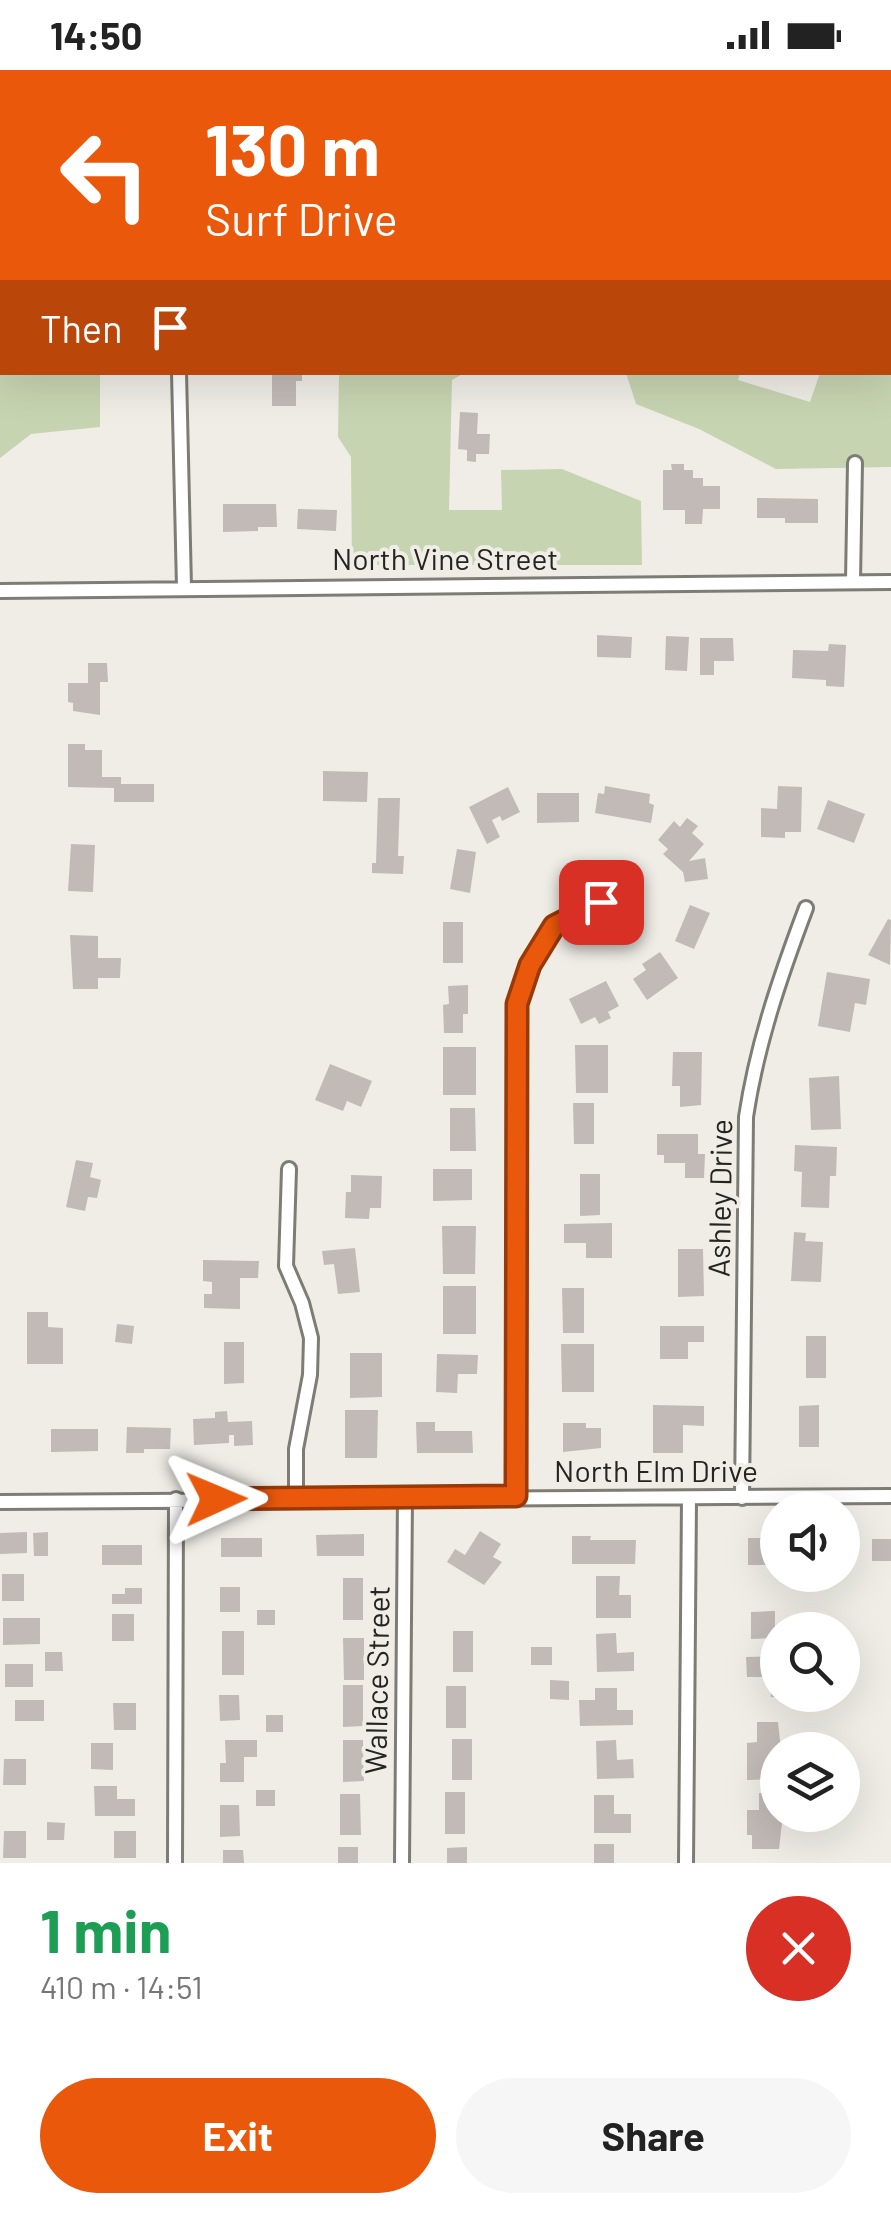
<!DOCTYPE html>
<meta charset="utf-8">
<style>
body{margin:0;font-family:Barlow,sans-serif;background:#f6f6f6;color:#222;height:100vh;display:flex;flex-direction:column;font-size:38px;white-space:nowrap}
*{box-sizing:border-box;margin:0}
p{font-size:32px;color:#767676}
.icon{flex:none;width:55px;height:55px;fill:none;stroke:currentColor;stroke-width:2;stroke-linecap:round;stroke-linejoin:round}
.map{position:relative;height:1793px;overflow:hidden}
.sheet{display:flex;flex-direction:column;background:#fff;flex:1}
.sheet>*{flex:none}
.banner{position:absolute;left:0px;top:0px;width:892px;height:305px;box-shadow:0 10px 40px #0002;background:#ea580c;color:#fff;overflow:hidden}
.controls{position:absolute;left:760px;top:1422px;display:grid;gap:20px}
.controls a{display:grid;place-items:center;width:100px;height:100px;border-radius:50%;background:#fff;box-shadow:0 10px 40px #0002;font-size:50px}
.pin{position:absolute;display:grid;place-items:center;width:85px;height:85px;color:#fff;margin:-42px;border-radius:20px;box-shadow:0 5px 15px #0006}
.me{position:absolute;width:110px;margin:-55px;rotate:89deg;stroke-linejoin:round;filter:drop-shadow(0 0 8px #0008)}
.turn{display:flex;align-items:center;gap:35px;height:210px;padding:0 40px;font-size:45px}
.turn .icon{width:130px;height:130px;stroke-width:2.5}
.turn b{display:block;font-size:70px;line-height:85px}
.then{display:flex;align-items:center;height:95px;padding:0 40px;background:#0003;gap:20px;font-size:38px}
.round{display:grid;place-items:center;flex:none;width:105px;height:105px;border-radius:52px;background:#f6f6f6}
.summary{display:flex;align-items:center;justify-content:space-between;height:170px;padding:0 40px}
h1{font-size:60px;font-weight:700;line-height:75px;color:#1e9e55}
.cta{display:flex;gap:20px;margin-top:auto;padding:20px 40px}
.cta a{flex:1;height:115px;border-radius:60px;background:#ea580c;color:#fff;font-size:40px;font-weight:700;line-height:115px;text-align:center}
.cta a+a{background:#f6f6f6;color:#222}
.status{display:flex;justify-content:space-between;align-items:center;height:70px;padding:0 50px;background:#fff;direction:ltr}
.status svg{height:28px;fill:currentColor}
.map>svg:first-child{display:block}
.green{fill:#c7d4b1}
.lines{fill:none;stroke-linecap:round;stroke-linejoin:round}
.stream{stroke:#afdde8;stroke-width:5}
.building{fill:#c2bab6}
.street-casing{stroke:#7d7c75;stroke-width:18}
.street{stroke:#fff;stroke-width:12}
.route-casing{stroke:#983908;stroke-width:25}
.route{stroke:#ea580c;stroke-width:18}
.labels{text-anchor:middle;stroke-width:8;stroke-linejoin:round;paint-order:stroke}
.street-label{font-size:30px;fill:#242421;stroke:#efede6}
</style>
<div class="status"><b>14:50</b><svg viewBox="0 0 49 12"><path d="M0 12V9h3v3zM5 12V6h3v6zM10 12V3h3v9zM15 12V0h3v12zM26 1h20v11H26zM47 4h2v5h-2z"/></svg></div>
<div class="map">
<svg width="891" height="1793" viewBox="0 0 891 1793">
<rect width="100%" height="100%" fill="#efede6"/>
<path class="green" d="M0,0H58L2,2V302L100,303V357L31,364L0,388Z
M346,0H720L346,2Z
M803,0H891V397L776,399L699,359L636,334L626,303H740L738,310L810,332L820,303L890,302V2H797Z
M339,303H464L452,310L449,440H502L501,400L562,399L641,431L642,495H352L351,387L338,367Z"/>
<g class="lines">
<path class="stream" d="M464,0L467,2
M886,2L891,1"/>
</g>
<path class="building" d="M272,302H302V311H296V336H272Z
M460,342L478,343L477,364H490L489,384H476V392L467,391V380L458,379Z
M671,394H684V400H693V408H703V416H720V439H703L702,454H685V440H663V400H672Z
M757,428L818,429V453H785V448H757Z
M223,434H276L277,457H258V461L223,462Z
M298,439L337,440L336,461L297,459Z
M597,565L632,567L631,588L597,587Z
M666,566L689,567L687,601L665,600Z
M700,568H733L734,591H714V605H700Z
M829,574L846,575L844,617L826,616V610L792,608L793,580L828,581Z
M88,593H107L108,612H100V645L73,641V633L68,632V613H88Z
M68,674H85V680H102V707H121V714H154V732H114V718L68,717Z
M323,701L368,702L367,732L323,731Z
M605,716L650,724L649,733L654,735L651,753L595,743L598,723L604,724Z
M778,716L802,717L801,762H785V768L761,767V738L777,739Z
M508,717L520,742L502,751L500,746L492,750L500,767L487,774L469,737Z
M537,723H579V752L537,753Z
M378,728H400L398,786H404L403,804L372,803V793H376Z
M828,730L865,744L854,773L817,759Z
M687,748L698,756L692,763L704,774L689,791L705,788L708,809L685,812L683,802L663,784L668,779L658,770L674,751L680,757Z
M71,774L95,775L93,822L68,821Z
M457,779L476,782L470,823L450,819Z
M690,835L710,843L694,879L675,871Z
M888,849L891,850L890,895L868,885Z
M443,852H463V893H443Z
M70,865L98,866V888H121L120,908H98V919H73Z
M660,882L678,908L647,930L633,909L646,900L642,894Z
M827,902L870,909L866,935L855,933L850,962L818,956Z
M606,911L619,936L608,942L611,948L599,954L595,947L581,954L569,929Z
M468,915V944H463V963H444L443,935L449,934L448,916Z
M575,975H608V1023H576Z
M443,977H476V1025H443Z
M673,982H702L701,1035L680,1037V1016H672Z
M330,994L372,1011L361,1037L347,1031L343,1041L315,1030Z
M839,1006L841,1059L811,1060L809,1008Z
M573,1033H594V1074H574Z
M450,1038H475L476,1081H450Z
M657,1064H698V1084H705L704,1108H685V1093H664V1085H657Z
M795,1075L837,1077L836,1106H830L829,1138L801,1137L802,1102L794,1101Z
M76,1090L93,1093L90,1107L101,1110L97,1128L88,1127L85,1141L66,1137Z
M433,1099H472V1130L433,1131Z
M580,1104H600V1145L580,1146Z
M351,1105L382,1106L381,1138H370L369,1149L345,1148L346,1122H351Z
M612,1153V1188H586V1173H564V1154Z
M442,1156H476L475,1204H443Z
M794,1162L806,1163L805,1171L823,1172L821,1212L791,1211Z
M355,1178L360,1222L338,1224L334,1194L324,1195L322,1181Z
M678,1179H703L704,1226L678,1227Z
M203,1190L259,1191L258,1208H240V1239L204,1238V1224H212V1212L203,1211Z
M443,1216H476V1264H443Z
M562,1218H584V1263H563Z
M27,1242H48V1257L63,1258V1294H27Z
M117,1254L134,1256L132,1274L115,1272Z
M660,1256H704V1272H688V1289H660Z
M806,1266H826V1308H806Z
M224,1272H244V1313L224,1314Z
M561,1274H594V1322H562Z
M350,1283H382V1327L350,1328Z
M437,1284L478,1285L477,1304H458L457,1323L436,1322Z
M653,1335L704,1336V1356L683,1355V1383H653Z
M819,1335V1377H799V1336Z
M345,1340H378L377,1388H345Z
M227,1341L228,1352L252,1351L253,1375L234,1376V1365H229V1373L194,1375L193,1349L215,1348V1342Z
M416,1352H435V1361H472L473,1383H417Z
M563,1353H586V1358H601V1378L563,1382Z
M127,1357L171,1358L170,1379H144V1383H126Z
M51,1359H98V1381L51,1382Z
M480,1461L501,1474L493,1487L502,1492L484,1515L447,1492L455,1479L465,1485Z
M27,1462V1483L0,1484V1463Z
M48,1462V1486H34L33,1463Z
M364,1464V1486H317L316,1465Z
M572,1466H591L590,1470H636L635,1494H572Z
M221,1468H262V1487H221Z
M748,1468H773V1495H748Z
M872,1469H891V1491H872Z
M102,1475H142V1495H102Z
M2,1504H24V1531H2Z
M596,1506H620L619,1525H631V1548H596Z
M343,1508H363V1550H343Z
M220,1517H240V1542H220Z
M125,1518H142V1534H112V1524H125Z
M257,1540H275V1555H257Z
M775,1541V1568L751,1569V1542Z
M112,1544H134V1571H112Z
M3,1548H40V1574L3,1575Z
M222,1561H244V1605H222Z
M453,1561H473V1602H453Z
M616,1563L617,1583L634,1582V1601L597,1602L596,1564Z
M343,1568H364V1610H344Z
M531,1577H552V1595H531Z
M45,1582H62L63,1601H45Z
M778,1586V1627H771L770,1607H747L746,1587Z
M5,1594H33V1617H5Z
M550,1610L569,1611V1630L550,1629Z
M343,1615H363V1656L343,1657Z
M446,1616H466V1658H446Z
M595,1618H617V1640H633V1655L580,1656L579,1630H595Z
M219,1625H239L240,1650L220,1651Z
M15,1630H44V1651H15Z
M113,1633H136V1660H114Z
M266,1645H283V1662H266Z
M757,1652H778L781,1680H778V1709L747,1710V1673L757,1672Z
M452,1669H472V1710H452Z
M225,1670H257V1687H244V1712H220V1693H226Z
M343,1670H363L364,1711L343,1712Z
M616,1670L617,1690L633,1689L634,1708L597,1709L596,1671Z
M91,1673H113V1700L91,1699Z
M4,1689H26V1715H3Z
M94,1716H117V1729H135V1746H95Z
M256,1720H275V1736H256Z
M445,1722H465V1764H445Z
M759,1723H778V1745H783L779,1779H752V1765H747V1740H759Z
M340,1724H360L361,1765H340Z
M594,1725H614V1744H631V1763H594Z
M220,1735H239L240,1766L220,1767Z
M47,1752L65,1753L64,1770H47Z
M4,1761H26V1788H3Z
M114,1761H136V1788H114Z
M594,1774H614V1793H594Z
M338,1777H358V1793H338Z
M467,1777V1793H447V1778Z
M223,1780H243L244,1793H223Z"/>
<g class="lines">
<defs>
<path id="street" d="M172,0V2
M179,302L184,517
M853,512L855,393
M0,521L891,512
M289,1099L286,1196L302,1233L311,1268L310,1305L296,1379V1427
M516,1426L517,934L530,895L554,856L601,833
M742,1428L746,1047C757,974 780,907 806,838
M0,1432L891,1426
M175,1793L176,1429
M402,1793L405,1427
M686,1793L689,1429"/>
</defs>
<use href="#street" class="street-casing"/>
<use href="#street" class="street"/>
</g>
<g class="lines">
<defs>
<path id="route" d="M216,1429L516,1426L517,934L530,895L554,856L601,832"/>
</defs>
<use href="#route" class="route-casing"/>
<use href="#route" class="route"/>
</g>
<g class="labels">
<g class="street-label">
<text x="445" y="500">North Vine Street</text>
<text transform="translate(721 1128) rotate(-89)" y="10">Ashley Drive</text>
<text x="656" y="1412">North Elm Drive</text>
<text transform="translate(378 1610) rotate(-89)" y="10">Wallace Street</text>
</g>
</g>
</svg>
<div class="controls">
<a><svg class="icon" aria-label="sound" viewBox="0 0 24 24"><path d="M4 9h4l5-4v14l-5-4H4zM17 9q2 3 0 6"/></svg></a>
<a><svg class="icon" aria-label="search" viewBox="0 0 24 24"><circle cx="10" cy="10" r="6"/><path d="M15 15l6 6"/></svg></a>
<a><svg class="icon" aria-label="layers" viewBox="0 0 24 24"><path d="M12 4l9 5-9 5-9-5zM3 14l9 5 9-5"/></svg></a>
</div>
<div class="pin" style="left:601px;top:832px;background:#d93025"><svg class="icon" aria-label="arrive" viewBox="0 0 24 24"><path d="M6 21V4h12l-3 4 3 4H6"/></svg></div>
<svg class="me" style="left:216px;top:1429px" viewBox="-20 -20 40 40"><path d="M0-17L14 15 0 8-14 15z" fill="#ea580c" stroke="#fff" stroke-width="4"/></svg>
<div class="banner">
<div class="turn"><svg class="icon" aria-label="left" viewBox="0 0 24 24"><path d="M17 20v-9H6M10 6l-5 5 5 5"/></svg><div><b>130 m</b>Surf Drive</div></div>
<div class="then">Then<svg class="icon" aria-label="arrive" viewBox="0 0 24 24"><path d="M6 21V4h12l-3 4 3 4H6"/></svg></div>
</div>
</div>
<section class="sheet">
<div class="summary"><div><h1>1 min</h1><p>410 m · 14:51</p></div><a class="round" style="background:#d93025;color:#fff"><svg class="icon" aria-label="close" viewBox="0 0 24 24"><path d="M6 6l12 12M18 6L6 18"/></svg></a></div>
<div class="cta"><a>Exit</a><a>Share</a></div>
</section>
